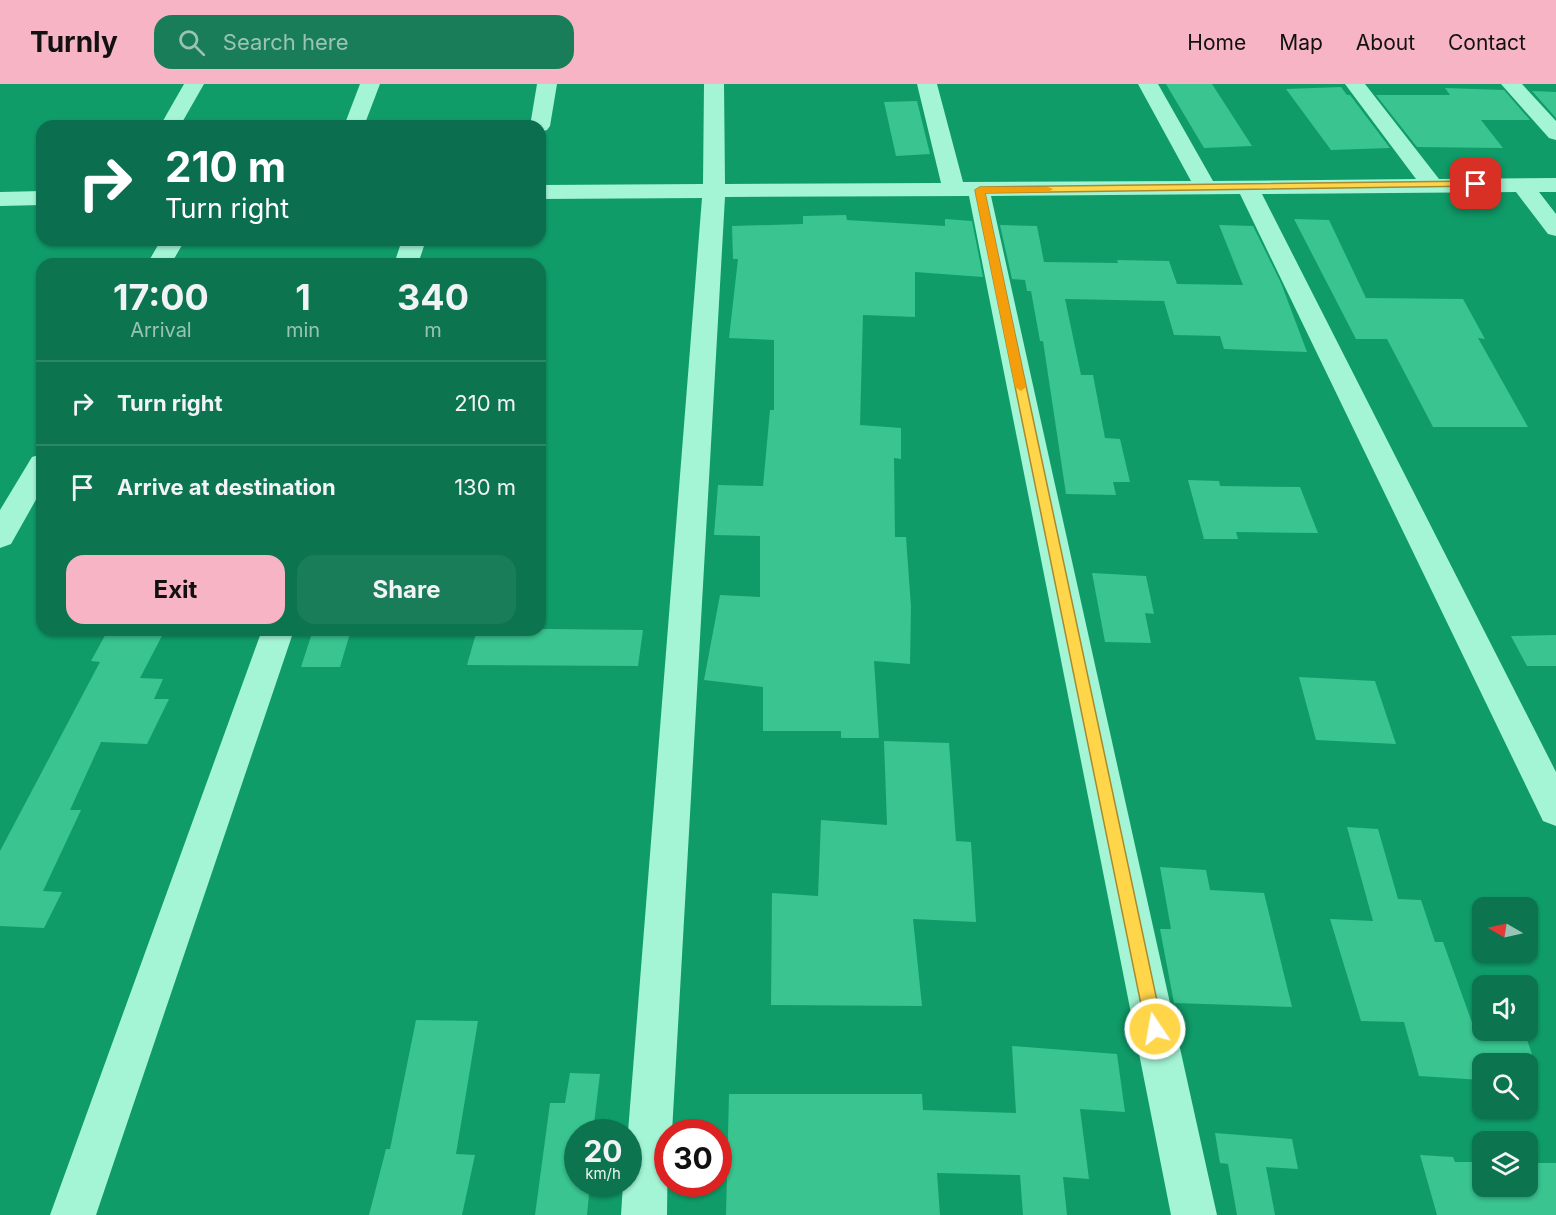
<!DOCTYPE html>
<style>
body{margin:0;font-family:Inter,sans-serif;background:#1a7d59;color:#f1f3f6;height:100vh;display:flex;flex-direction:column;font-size:22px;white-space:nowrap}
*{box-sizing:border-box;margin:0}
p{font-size:20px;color:#9ac3b7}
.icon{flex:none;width:33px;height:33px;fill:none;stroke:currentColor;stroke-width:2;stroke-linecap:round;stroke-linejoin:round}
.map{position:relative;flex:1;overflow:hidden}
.sheet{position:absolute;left:36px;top:174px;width:510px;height:378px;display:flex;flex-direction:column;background:#0c754f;border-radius:18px;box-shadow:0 2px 4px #0004}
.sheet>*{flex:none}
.banner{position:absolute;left:36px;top:36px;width:510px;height:126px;border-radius:18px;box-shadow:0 2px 4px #0004;background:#0b6e4f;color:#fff;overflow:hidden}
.needle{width:39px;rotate:279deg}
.controls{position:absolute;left:1472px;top:813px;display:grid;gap:12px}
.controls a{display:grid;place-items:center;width:66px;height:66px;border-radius:12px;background:#0c754f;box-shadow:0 2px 4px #0004;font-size:30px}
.speed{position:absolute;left:564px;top:1035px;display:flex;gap:12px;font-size:30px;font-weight:700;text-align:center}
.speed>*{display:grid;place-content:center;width:78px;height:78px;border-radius:50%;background:#0c754f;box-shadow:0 2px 4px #0004;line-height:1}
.speed small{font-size:15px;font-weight:400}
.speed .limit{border:9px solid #d22;background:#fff;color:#111}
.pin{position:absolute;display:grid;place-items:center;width:51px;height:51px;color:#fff;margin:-26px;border-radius:12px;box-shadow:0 3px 9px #0006}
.me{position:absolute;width:66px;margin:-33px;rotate:348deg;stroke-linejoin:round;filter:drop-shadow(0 0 4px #0008)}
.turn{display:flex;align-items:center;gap:21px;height:126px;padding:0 30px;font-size:27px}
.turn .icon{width:78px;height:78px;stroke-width:2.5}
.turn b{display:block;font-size:42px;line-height:51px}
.eta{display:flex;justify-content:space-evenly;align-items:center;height:102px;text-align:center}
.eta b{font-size:36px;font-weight:700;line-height:42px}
.cta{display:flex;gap:12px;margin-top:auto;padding:12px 30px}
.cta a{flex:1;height:69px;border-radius:18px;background:#f7b4c5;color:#111;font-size:24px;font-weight:700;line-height:69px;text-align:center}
.cta a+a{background:#1a7d59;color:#f1f3f6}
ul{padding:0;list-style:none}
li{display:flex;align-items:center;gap:18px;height:84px;padding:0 30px;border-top:2px solid #2c8766}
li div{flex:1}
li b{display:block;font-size:22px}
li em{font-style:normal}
header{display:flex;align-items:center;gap:36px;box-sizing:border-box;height:84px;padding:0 30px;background:#f7b4c5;color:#111}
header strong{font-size:28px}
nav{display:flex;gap:33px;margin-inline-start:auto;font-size:21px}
.search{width:420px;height:54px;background:#1a7d59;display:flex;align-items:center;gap:15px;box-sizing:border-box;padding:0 21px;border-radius:18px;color:#9ac3b7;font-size:22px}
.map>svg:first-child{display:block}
.building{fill:#39c490}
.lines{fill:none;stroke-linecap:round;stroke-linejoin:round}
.minor{fill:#a4f5d6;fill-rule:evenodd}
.route{fill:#ffd54a;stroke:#a68a30;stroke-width:1.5}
.slow{fill:#f59e0b}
</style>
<header>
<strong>Turnly</strong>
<div class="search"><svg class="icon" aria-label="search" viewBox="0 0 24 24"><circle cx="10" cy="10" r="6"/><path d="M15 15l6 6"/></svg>Search here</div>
<nav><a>Home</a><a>Map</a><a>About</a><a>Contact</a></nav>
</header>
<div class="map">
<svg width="1556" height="1131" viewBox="0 0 1556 1131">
<rect width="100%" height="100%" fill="#109c69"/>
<path class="building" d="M1166,0H1212L1252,62L1204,64Z
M1341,3L1347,11H1350L1390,64L1331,66L1286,5Z
M1445,4L1504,6L1530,36H1481L1503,64L1417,63L1376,11H1450Z
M1532,7L1556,8V34Z
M917,17L930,70L896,72L884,18Z
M846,131L847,136L945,142V135L972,137L983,193L915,188V233L863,231L860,341L901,344V375L894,374L895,453H906L911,523L910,580L874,577L879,654H841V647H763V603L704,596L720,511L760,513V452L714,451L718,401L763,402L770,326H774V256L729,254L738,175H733L732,142L803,140V132Z
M1294,135L1329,136L1366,214L1463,215L1485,255L1478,254L1528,343H1433L1387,255H1356Z
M1000,141L1037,142L1044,178L1118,179L1117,176L1169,177L1177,200L1243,201L1219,141L1253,142L1281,199L1307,268L1224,265L1220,252L1174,251L1164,217L1065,215L1081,291H1093L1105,354L1120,355L1130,398H1113L1116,411L1066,410L1043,257H1040L1031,207H1027L1025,196L1012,195Z
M1188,396L1219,397L1220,402L1300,403L1318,449L1236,448L1238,455H1204Z
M1092,489L1146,492L1154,530L1145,529L1151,559L1105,558Z
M552,545L643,546L638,582L467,581L477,546Z
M108,546H165L140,594L163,595L154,615H169L147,660L101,658L70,726H81L43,807L62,808L44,844L0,842V767L100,578L91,577Z
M313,546H351L340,583H301Z
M1556,551V582H1527L1511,552Z
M1299,593L1375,597L1396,660L1316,656Z
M884,657L949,659L956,757L971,758L976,838L913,835L922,922L771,921L772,809L818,812L821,736L887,741Z
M1347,743L1378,745L1398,815L1421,816L1435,858H1443L1474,944L1482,945V946L1524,947L1535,979L1481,975L1482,996L1419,992L1404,938L1361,937L1330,835L1373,837Z
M1160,783L1206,786L1210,806L1264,809L1292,923L1174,919L1160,845H1171Z
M416,936L478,937L456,1070L475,1071L462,1131H369L386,1065H390Z
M1012,962L1117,970L1125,1028L1080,1025L1089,1095L1063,1093L1067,1131H1023L1020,1091L937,1089L940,1131H726L729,1010H922L923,1026L1016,1029Z
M570,989L600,990L593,1048H578V1100H590L587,1131H535L550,1019H565Z
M1215,1049L1292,1055L1298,1085L1266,1083L1275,1131H1237L1228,1080L1220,1079Z
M1420,1071L1453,1073L1455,1078H1482V1102H1527V1079H1556V1131H1437Z"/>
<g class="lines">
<path class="minor" d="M184,0H204L180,42H160Z
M360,0H380L364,42H344Z
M537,0H557L550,42L547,46L540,48V42H530Z
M704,0H724L725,100L941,99L917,0H937L963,98L1191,97L1138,0H1158L1213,97L1416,95L1345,0H1365L1439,95L1556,94V108H1539L1556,130V152L1548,150L1516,108L1262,110L1556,688V742L1543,737L1240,110L991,112L1217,1131H1171L969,112L725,113L672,1048H668L667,1131H621L623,1100H628V1048L702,114L540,115V101L703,100Z
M1501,0H1522L1556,37V56L1549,54Z
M42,107V121L0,122V108Z
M161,156H185L171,180H147Z
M402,156H426L418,180H394Z
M42,370V405L11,460L0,464V426L32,373Z
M262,546H294L96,1131H50Z"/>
</g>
<path class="route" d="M1476,97L1481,100L1479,102L985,109L1163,945L1161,951L1155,953L1149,951L1146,945L975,106L980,103Z"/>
<path class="slow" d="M980,103H1048L1053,105L1048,108L985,109L1026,303L1021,307L1015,303L975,106Z"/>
</svg>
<div class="controls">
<a><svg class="needle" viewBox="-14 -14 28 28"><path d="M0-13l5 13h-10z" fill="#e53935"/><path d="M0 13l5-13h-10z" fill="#9ac3b7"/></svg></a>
<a><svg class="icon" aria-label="sound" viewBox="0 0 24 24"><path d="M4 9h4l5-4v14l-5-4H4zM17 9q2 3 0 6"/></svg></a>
<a><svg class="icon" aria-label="search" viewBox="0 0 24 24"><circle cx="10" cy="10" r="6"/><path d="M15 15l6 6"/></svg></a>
<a><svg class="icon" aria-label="layers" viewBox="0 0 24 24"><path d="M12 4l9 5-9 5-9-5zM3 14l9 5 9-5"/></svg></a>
</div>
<div class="speed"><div>20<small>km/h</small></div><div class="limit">30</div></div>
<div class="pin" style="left:1476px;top:100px;background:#d93025"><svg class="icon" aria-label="arrive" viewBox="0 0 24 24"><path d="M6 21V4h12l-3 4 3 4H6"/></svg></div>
<svg class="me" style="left:1155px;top:945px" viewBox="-20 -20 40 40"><circle r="17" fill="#ffd54a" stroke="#fff" stroke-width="3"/><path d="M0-11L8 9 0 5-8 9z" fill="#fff"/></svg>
<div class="banner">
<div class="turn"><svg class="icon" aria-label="right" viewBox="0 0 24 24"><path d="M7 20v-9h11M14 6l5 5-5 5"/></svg><div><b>210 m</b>Turn right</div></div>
</div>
<section class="sheet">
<div class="eta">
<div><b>17:00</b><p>Arrival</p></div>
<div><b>1</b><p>min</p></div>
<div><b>340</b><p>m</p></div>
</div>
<ul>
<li><svg class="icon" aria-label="right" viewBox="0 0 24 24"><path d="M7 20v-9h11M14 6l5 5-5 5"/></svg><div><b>Turn right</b></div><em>210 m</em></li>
<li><svg class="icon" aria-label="arrive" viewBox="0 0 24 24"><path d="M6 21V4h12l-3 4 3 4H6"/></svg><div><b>Arrive at destination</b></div><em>130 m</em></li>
</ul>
<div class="cta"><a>Exit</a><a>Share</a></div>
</section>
</div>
